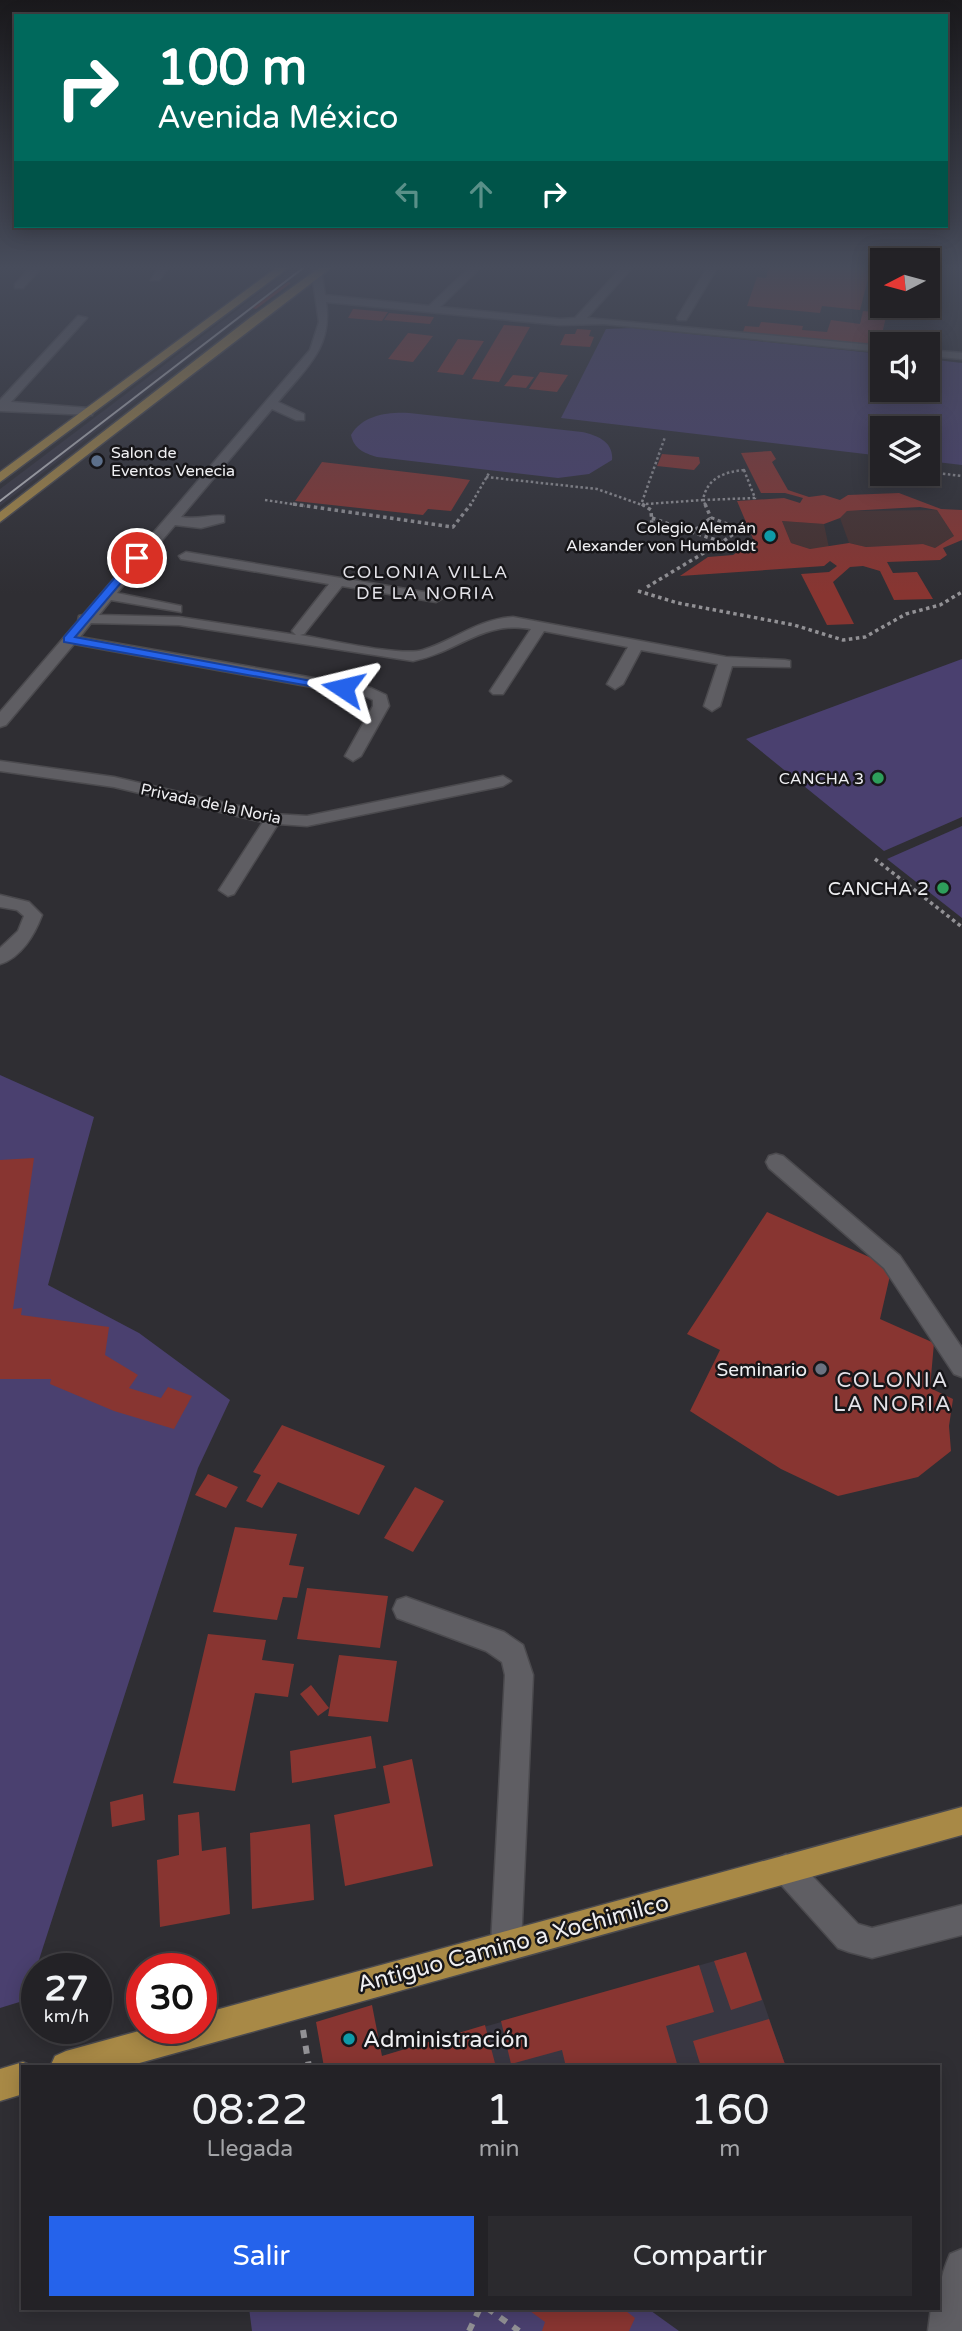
<!DOCTYPE html>
<html lang="es">
<meta charset="utf-8">
<style>
body{margin:0;font-family:"Varela Round",sans-serif;background:#2b2a2e;color:#f1f3f6;height:100vh;display:flex;flex-direction:column;font-size:26px;white-space:nowrap}
*{box-sizing:border-box;margin:0}
p{font-size:23px;color:#a3a4a7}
.icon{flex:none;width:38px;height:38px;fill:none;stroke:currentColor;stroke-width:2;stroke-linecap:round;stroke-linejoin:round}
.map{position:relative;flex:1;overflow:hidden}
.sheet{position:absolute;left:21px;top:2065px;width:919px;height:245px;display:flex;flex-direction:column;background:#232226;border-radius:0px;box-shadow:0 4px 18px #0003,0 0 0 2px #403f43}
.sheet>*{flex:none}
.banner{position:absolute;left:14px;top:14px;width:934px;height:214px;border-radius:0px;box-shadow:0 4px 18px #0003,0 0 0 2px #403f43;background:#00695c;color:#fff;overflow:hidden}
.needle{width:46px;rotate:264deg}
.fabs{position:absolute;left:870px;top:248px;display:grid;gap:14px}
.fabs a{display:grid;place-items:center;width:70px;height:70px;border-radius:0px;background:#232226;box-shadow:0 4px 18px #0003,0 0 0 2px #403f43;font-size:35px}
.speed{position:absolute;left:21px;top:1953px;display:flex;gap:14px;font-size:35px;font-weight:700;text-align:center}
.speed>*{display:grid;place-content:center;width:91px;height:91px;border-radius:50%;background:#232226;box-shadow:0 4px 18px #0003,0 0 0 2px #403f43;line-height:1}
.speed small{font-size:18px;font-weight:400}
.speed .limit{border:10px solid #d22;background:#fff;color:#111}
.pin{position:absolute;display:grid;place-items:center;width:60px;height:60px;color:#fff;margin:-30px;border:4px solid #fff;border-radius:50%;box-shadow:0 2px 7px #0007}
.me{position:absolute;width:77px;margin:-38px;rotate:280deg;stroke-linejoin:round;filter:drop-shadow(0 0 5px #0008)}
.turn{display:flex;align-items:center;gap:24px;height:147px;padding:0 28px;font-size:32px}
.turn .icon{width:91px;height:91px;stroke-width:2.5}
.turn b{display:block;font-size:49px;line-height:60px}
.lanes{display:flex;align-items:center;height:66px;padding:0 28px;background:#0003;justify-content:center;gap:35px;direction:ltr}
.lanes .off{opacity:.35}
.eta{display:flex;justify-content:space-evenly;align-items:center;height:119px;text-align:center}
.eta b{font-size:42px;font-weight:600;line-height:49px}
.button{display:flex;gap:14px;margin-top:auto;padding:14px 28px}
.button a{flex:1;height:80px;border-radius:0px;background:#2563eb;color:#fff;font-size:28px;font-weight:600;line-height:80px;text-align:center}
.button a+a{background:#2b2a2e;color:#f1f3f6}
.map>svg:first-child{display:block}
.built{fill:#393742}
.education{fill:#45302f}
.green{fill:#4a406f}
.building{fill:#883531;fill-rule:evenodd}
.lines{fill:none;stroke-linecap:round;stroke-linejoin:round}
.minor-casing{stroke:#4b4a4e;stroke-width:3}
.major-casing{stroke:#4b4a4e;stroke-width:3}
.path-far2{stroke:#929195;stroke-width:2.5;stroke-dasharray:2.5 2.5;stroke-linecap:butt}
.path-far1{stroke:#929195;stroke-width:3.5;stroke-dasharray:3.5 3.5;stroke-linecap:butt}
.path{stroke:#929195;stroke-width:6;stroke-dasharray:8 8;stroke-linecap:butt}
.minor{fill:#5f5e63;fill-rule:evenodd}
.major{fill:#a88946;fill-rule:evenodd}
.tram{stroke:#bdbdc1;stroke-width:2}
.route{fill:#2563eb;stroke:#184099;stroke-width:2}
.service-dot{fill:#5c6f8a;stroke:#171619;stroke-width:2.5}
.culture-dot{fill:#0f9aa8;stroke:#171619;stroke-width:2.5}
.leisure-dot{fill:#2e9e5b;stroke:#171619;stroke-width:2.5}
.worship-dot{fill:#6b7280;stroke:#171619;stroke-width:2.5}
.labels{text-anchor:middle;stroke-width:5;stroke-linejoin:round;paint-order:stroke}
.far-poi-label{font-size:16px;fill:#efeff2;stroke:#171619;text-anchor:end}
.far-street-label{font-size:16px;fill:#efeff2;stroke:#171619}
.far-neighbourhood-label{font-size:18px;letter-spacing:2px;fill:#e3e2e8;stroke:#171619}
.poi-label{font-size:19px;fill:#efeff2;stroke:#171619;text-anchor:end}
.neighbourhood-label{font-size:21px;letter-spacing:2px;fill:#e3e2e8;stroke:#171619}
.near-street-label{font-size:23px;fill:#efeff2;stroke:#171619}
.near-poi-label{font-size:23px;fill:#efeff2;stroke:#171619;text-anchor:start}
</style>
<div class="map">
<svg width="962" height="2331" viewBox="0 0 962 2331">
<rect width="100%" height="100%" fill="#2f2e33"/>
<path class="built" d="M290,270L301,272L0,506V489Z
M746,1952L786,2067H384L382,2056Z"/>
<path class="education" d="M937,510L954,536L935,548L923,544L866,547L849,543L840,518L847,511Z
M782,521L824,524L829,548L810,549L791,543Z"/>
<path class="green" d="M633,328L882,354V390H928V359L962,363V465L928,461V429H882V456L561,418L606,329Z
M409,413L582,432C597,435 614,442 612,460L589,474L558,478L377,457C364,453 354,449 351,435C363,415 387,412 409,413Z
M962,659V817L884,851L746,739Z
M962,826V918L887,859Z
M0,1075L94,1117L48,1285L139,1333L230,1400L198,1468L26,2000L0,2008Z
M249,2308H647L679,2331H252Z"/>
<path class="building" d="M769,268H877L876,275H869L860,310L822,306L820,313L747,306L757,277L766,278Z
M288,282L291,283L256,309L252,308Z
M353,309L388,312L382,321L348,318Z
M863,311L887,313L879,346L743,332L745,326L759,327L761,322L803,326L802,330L827,332L831,320L860,324Z
M389,313L434,317L430,324L384,320Z
M504,325L530,327L499,382L472,379Z
M577,329L591,330L589,336L594,337L590,347L560,345L565,334H575Z
M408,333L433,336L413,362L388,359Z
M458,339L484,341L463,375L437,372Z
M540,372L568,375L557,392L529,389Z
M513,375L534,377L526,388L504,386Z
M771,451L776,459L772,462L788,490L809,497L824,495L840,500L848,495L899,493L941,509L962,510V540L943,548L947,555L940,560L887,562L893,573L917,572L933,599L894,600L880,571L863,566L850,567L833,582L854,624L827,625L801,574L829,572L837,566L830,561L824,566L680,576L708,557L733,555L754,541L737,501L784,498L800,503L803,498L785,493H761L741,453ZM920,507L937,510L954,536L935,548L923,544L866,547L849,543L810,549L791,543L782,521L824,524L840,518L847,511Z
M662,454L699,457L700,463L694,470L657,466Z
M322,462L449,477L470,480L451,511L428,509L423,515L295,501Z
M34,1158L13,1309L22,1308L21,1315L109,1327L105,1355L138,1375L129,1388L161,1398L168,1387L192,1396L174,1429L114,1411L50,1384L51,1379H0V1160Z
M767,1212L892,1267L880,1319L934,1343L930,1388L953,1399L949,1426L951,1451L918,1477L838,1496L781,1469L690,1411L720,1350L687,1334Z
M282,1425L385,1466L359,1515L278,1482L262,1508L246,1501L261,1475L253,1472Z
M208,1474L238,1487L226,1508L195,1495Z
M415,1487L444,1501L413,1552L384,1538Z
M235,1527L297,1534L289,1565L304,1567L297,1598L283,1597L277,1620L213,1612Z
M307,1588L388,1596L380,1648L297,1639Z
M208,1634L266,1640L262,1660L294,1664L288,1697L255,1693L235,1791L173,1783Z
M339,1655L397,1661L388,1722L328,1716Z
M311,1685L329,1708L318,1716L300,1694Z
M371,1736L376,1768L292,1783L290,1751Z
M412,1759L433,1866L345,1886L334,1815L390,1803L383,1766Z
M143,1794L145,1820L112,1827L110,1802Z
M199,1812L202,1851L226,1847L230,1914L160,1927L157,1860L179,1855L178,1815Z
M310,1824L314,1900L252,1909L250,1833Z
M746,1952L762,2000L731,2010L714,1961Z
M699,1965L714,2012L666,2026L678,2067H566L562,2050L511,2064L501,2021Z
M372,2005L382,2056L485,2025L496,2067H324L316,2022Z
M769,2019L786,2067H701L693,2041Z
M526,2308H622L635,2318L629,2331H542L545,2322Z"/>
<g class="lines">
<defs>
<path id="minor" d="M30,268H41L23,288H15V284Z
M158,268H168L159,280H151Z
M311,268H321L325,295L429,306L469,268H480L440,307L560,319L575,318L621,268H632L587,318L882,346V352L604,324L560,325L326,302C333,348 305,369 278,402L304,414V420H296L272,409L181,517C198,520 211,514 224,516V522L201,528L175,525L117,593L181,606V612L111,600L99,615L179,617L296,635L292,631L329,584L181,559L179,556L186,552L436,594L443,598L436,602L342,586L304,634L300,635C326,639 401,657 423,650C455,640 478,619 513,617L726,657L785,660L790,661V667L732,666L720,706L712,711L704,706L718,664L641,650L623,684L615,689L607,684L628,647L544,631L503,694H493L490,691L531,629C483,620 458,652 413,661L179,625L91,623L80,637L371,688L386,695L389,706L361,756L353,761L345,756L373,706V700L367,697L74,644L6,725L0,727V712L78,621L79,616L83,615L310,350L319,322Z
M707,268H717L686,320H678L677,318Z
M78,316L87,318L11,402L88,408L92,409V415L0,411V400Z
M928,350L962,353V359L928,356Z
M0,761L114,777L273,814L307,816L503,776L511,781L503,786L307,826L278,824L234,894L228,896L219,890L263,822L114,787L0,771Z
M0,895L29,902L42,915C35,934 21,958 0,964V948L18,931L24,916L17,910L0,907Z
M776,1154L783,1156L900,1256L962,1348V1377L954,1374L884,1268L769,1168L766,1162L769,1156Z
M406,1597L504,1632L523,1645L533,1675L521,1945L517,1956L506,1960L495,1956L491,1945L505,1675L502,1662L486,1651L397,1618L393,1609L397,1600Z
M786,1854L796,1859L858,1924L872,1928L962,1905V1935L872,1958L849,1952L838,1948L776,1879L771,1869L776,1859Z
M962,2249V2331H928L931,2308H938C938,2288 942,2273 950,2254Z"/>
<path id="major" d="M276,268H288L0,482V472Z
M319,268H331L0,522V512L251,317Z
M962,1807V1835L125,2067H50L55,2056L66,2051L150,2028H201V2014Z
M23,2062L34,2067H23V2094L0,2101V2069Z"/>
</defs>
<use href="#minor" class="minor-casing"/>
<use href="#major" class="major-casing"/>
<path class="path-far2" d="M875,467L882,468
M744,470L755,498L703,500C707,478 724,472 744,470Z
M928,472L962,476
M486,477L597,489L645,506
M265,500L305,506
M642,502L665,437
M646,504L703,500L706,506
M470,506L489,473"/>
<path class="path-far1" d="M293,504L453,527L471,504
M642,504L651,510L652,527
M705,504L711,518
M652,518L692,532
M711,518L741,529L722,542L692,532Z
M647,587L722,542L659,547
M638,591L678,603L794,625L843,640L865,637L906,614L940,605L962,592
M875,859L962,927"/>
<path class="path" d="M303,2030L309,2067
M487,2308L519,2331
M469,2331L480,2308"/>
<use href="#minor" class="minor"/>
<use href="#major" class="major"/>
<path class="tram" d="M0,501L303,268"/>
</g>
<linearGradient id="sky" x2="0" y2="1"><stop stop-color="#1a191c"/><stop offset="0.45" stop-color="#474c5b"/><stop offset="1" stop-color="#474c5b" stop-opacity="0"/></linearGradient>
<rect width="962" height="594" fill="url(#sky)"/>
<path class="route" d="M134,555L142,558L75,637L349,688L343,692L64,642V637Z"/>
<circle class="service-dot" cx="97" cy="461" r="7"/>
<g class="culture-dot">
<circle cx="770" cy="536" r="7"/>
<circle cx="349" cy="2039" r="7"/>
</g>
<g class="leisure-dot">
<circle cx="878" cy="778" r="7"/>
<circle cx="943" cy="888" r="7"/>
</g>
<circle class="worship-dot" cx="821" cy="1369" r="7"/>
<g class="labels">
<g class="far-poi-label">
<text x="111" y="458" text-anchor="start">Salon de<tspan x="111" dy="18">Eventos Venecia</tspan></text>
<text x="756" y="533">Colegio Alemán<tspan x="756" dy="18">Alexander von Humboldt</tspan></text>
<text x="864" y="784">CANCHA 3</text>
</g>
<g class="far-street-label">
<text transform="translate(211 803) rotate(12)" y="6">Privada de la Noria</text>
</g>
<g class="far-neighbourhood-label">
<text x="426" y="578">COLONIA VILLA<tspan x="426" dy="21">DE LA NORIA</tspan></text>
</g>
<g class="poi-label">
<text x="929" y="895">CANCHA 2</text>
<text x="807" y="1376">Seminario</text>
</g>
<g class="neighbourhood-label">
<text x="893" y="1387">COLONIA<tspan x="893" dy="24">LA NORIA</tspan></text>
</g>
<g class="near-street-label">
<text transform="translate(513 1943) rotate(-15)" y="8">Antiguo Camino a Xochimilco</text>
</g>
<g class="near-poi-label">
<text x="363" y="2047">Administración</text>
</g>
</g>
</svg>
<div class="fabs">
<a><svg class="needle" viewBox="-14 -14 28 28"><path d="M0-13l5 13h-10z" fill="#e53935"/><path d="M0 13l5-13h-10z" fill="#a3a4a7"/></svg></a>
<a><svg class="icon" aria-label="sound" viewBox="0 0 24 24"><path d="M4 9h4l5-4v14l-5-4H4zM17 9q2 3 0 6"/></svg></a>
<a><svg class="icon" aria-label="layers" viewBox="0 0 24 24"><path d="M12 4l9 5-9 5-9-5zM3 14l9 5 9-5"/></svg></a>
</div>
<div class="speed"><div>27<small>km/h</small></div><div class="limit">30</div></div>
<div class="pin" style="left:137px;top:558px;background:#d93025"><svg class="icon" aria-label="arrive" viewBox="0 0 24 24"><path d="M6 21V4h12l-3 4 3 4H6"/></svg></div>
<svg class="me" style="left:343px;top:688px" viewBox="-20 -20 40 40"><path d="M0-17L14 15 0 8-14 15z" fill="#2563eb" stroke="#fff" stroke-width="4"/></svg>
<div class="banner">
<div class="turn"><svg class="icon" aria-label="right" viewBox="0 0 24 24"><path d="M7 20v-9h11M14 6l5 5-5 5"/></svg><div><b>100 m</b>Avenida México</div></div>
<div class="lanes"><svg class="icon off" aria-label="left" viewBox="0 0 24 24"><path d="M17 20v-9H6M10 6l-5 5 5 5"/></svg><svg class="icon off" aria-label="ahead" viewBox="0 0 24 24"><path d="M12 20V5M6 11l6-6 6 6"/></svg><svg class="icon" aria-label="right" viewBox="0 0 24 24"><path d="M7 20v-9h11M14 6l5 5-5 5"/></svg></div>
</div>
<section class="sheet">
<div class="eta">
<div><b>08:22</b><p>Llegada</p></div>
<div><b>1</b><p>min</p></div>
<div><b>160</b><p>m</p></div>
</div>
<div class="button"><a>Salir</a><a>Compartir</a></div>
</section>
</div>
